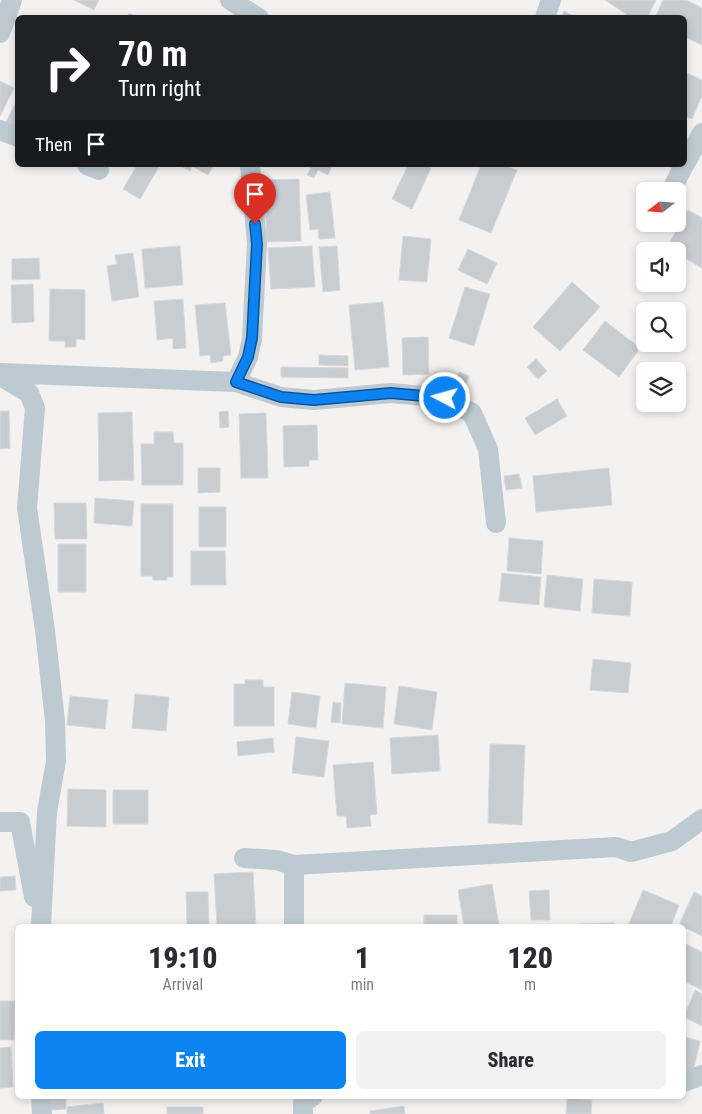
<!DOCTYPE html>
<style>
body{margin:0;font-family:"Roboto Condensed",sans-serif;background:#f2f2f3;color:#2b2b33;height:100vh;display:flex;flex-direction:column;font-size:19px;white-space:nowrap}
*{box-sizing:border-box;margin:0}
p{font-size:16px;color:#7c7c81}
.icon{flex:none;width:28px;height:28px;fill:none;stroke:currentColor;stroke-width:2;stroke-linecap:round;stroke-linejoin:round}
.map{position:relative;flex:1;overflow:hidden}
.drawer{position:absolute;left:15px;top:924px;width:671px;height:175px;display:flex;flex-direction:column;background:#fff;border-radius:8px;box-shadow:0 2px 8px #0003}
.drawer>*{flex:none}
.hud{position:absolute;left:15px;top:15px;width:672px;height:152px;border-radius:8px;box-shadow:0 2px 8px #0003;background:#202124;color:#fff;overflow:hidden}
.needle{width:32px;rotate:253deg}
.tools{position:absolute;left:636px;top:182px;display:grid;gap:10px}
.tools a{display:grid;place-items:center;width:50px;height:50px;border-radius:8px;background:#fff;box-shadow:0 2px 8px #0003;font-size:25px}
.pin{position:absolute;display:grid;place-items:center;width:42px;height:42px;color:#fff;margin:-51px -21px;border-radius:50% 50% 50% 0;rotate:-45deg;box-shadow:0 0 5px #0007}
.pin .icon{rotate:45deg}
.me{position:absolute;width:55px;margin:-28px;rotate:276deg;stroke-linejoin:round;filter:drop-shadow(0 0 4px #0008)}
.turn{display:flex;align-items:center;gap:18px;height:105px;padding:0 20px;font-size:22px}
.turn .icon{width:65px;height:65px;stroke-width:2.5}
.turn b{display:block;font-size:35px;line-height:42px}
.then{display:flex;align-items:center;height:48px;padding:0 20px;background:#0003;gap:10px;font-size:19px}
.eta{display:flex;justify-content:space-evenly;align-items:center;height:85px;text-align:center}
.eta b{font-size:30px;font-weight:800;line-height:35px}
.primary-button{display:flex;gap:10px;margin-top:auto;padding:10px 20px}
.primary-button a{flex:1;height:58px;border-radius:8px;background:#0d83f2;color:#fff;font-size:20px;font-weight:800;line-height:58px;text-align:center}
.primary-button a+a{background:#f2f2f3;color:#2b2b33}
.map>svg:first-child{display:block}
.building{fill:#c8cdd1;stroke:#d5d8dd}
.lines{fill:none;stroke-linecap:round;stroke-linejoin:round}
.minor{stroke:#becad1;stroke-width:20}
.route-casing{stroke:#08559d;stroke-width:12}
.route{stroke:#0d83f2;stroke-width:9}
</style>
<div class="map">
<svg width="702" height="1114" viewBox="0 0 702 1114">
<rect width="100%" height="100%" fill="#f4f1f1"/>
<path class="building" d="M74,0H99L94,10Z
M605,0H656L647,18H632Z
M663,0H686L702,8V45L685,37V18H655Z
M564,11L577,18H561Z
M129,13L138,18H127Z
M685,72L702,80V96L692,119L685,116Z
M0,81L14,88L0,116Z
M18,98V127L6,122Z
M137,165H160L140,199L123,189Z
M179,165H214L208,175L192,166L190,171Z
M305,165H332L328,175L318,170L314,178L307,175L311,168Z
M408,165H424L431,168L412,209L392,199Z
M481,165H504L517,170L491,233L459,220Z
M299,179L301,241L267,242L264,180Z
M330,192L335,238L319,239L318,229L310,230L306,195Z
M688,210L702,218V268L678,254V251L667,247Z
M403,236L431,239L427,282L399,280Z
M180,246L183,285L145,288L142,249Z
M312,246L315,287L271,289L268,248Z
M337,246L340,290L323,292L319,247Z
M468,249L497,263L487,284L458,270Z
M133,253L139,297L112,301L107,266L117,264L115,255Z
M39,258L40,279L12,280V259Z
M572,282L600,307L560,351L533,327Z
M33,284L34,322L12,323L11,285Z
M465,287L490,294L474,346L449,338Z
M50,289L85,290V340L76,339V347H65V341H49Z
M183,299L186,348L173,349V338L157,340L154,301Z
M383,302L389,367L355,370L349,305Z
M225,303L231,355L223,356V361L211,363L210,355L200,356L195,305Z
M605,321L640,348L619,377L583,350Z
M428,337L429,374L403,375L402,338Z
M319,355L348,356V366L319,365Z
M536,359L547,371L538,379L527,367Z
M281,367L348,368V378L281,377Z
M459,372L469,376L464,390L454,387Z
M557,399L567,416L535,435L525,418Z
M0,411H9L10,448L0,449Z
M228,411L229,427L220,428L219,412Z
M132,412L134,480L99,481L98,413Z
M266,413L268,478H241L239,414Z
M317,425L318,460H309V466L284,467L283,426Z
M154,432H173L174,443H183V485H142L141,444H154Z
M198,468H220V492L198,493Z
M609,468L612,505L536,512L533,476Z
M519,474L522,488L506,490L504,476Z
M95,498L134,501L132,526L94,523Z
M54,503H86L87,539H55Z
M141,504H173V577H167V580H153L152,576H141Z
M199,507H226V547H199Z
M509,538L543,541L541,574L507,571Z
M58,544H86V592H58Z
M191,551H225L226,585H191Z
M502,573L541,577L539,605L499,601Z
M547,575L583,579L580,611L544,607Z
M594,579L632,582L630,616L592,613Z
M593,659L631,663L628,693L590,690Z
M245,680H263V687H274V726H234V684H245Z
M345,683L386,687L383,728L342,724Z
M399,686L437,692L432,730L394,724Z
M292,692L320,696L316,728L288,724Z
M135,694L169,697L166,731L132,728Z
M70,696L108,700L105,729L67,725Z
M333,702L341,703L340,723L331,722Z
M438,735L440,771L392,774L390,738Z
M296,737L329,741L324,777L292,773Z
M273,738L274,752L238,756L237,742Z
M490,744L525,745L522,825L488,823Z
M373,762L377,814L370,815L371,826L347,828L346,816H337L333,765Z
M68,789L106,790V827L67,826Z
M113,790H148V824H113Z
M253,872L256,926H217L214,874Z
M15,876L16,890L0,891V877Z
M492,884L499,926H464L458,890Z
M549,890L550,920H531L529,891Z
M643,890L679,905L671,926H628Z
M186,892H208L209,926H187Z
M694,892L702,896V936L679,925Z
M424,915H457V926H424Z
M614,923V926H583L582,924Z
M684,943L702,952V990L684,981Z
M695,990L702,994V1026L684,1017Z
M0,1001H15L14,1040H0Z
M684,1037L700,1041L693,1072L684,1070Z
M11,1047L13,1087L0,1088V1048Z
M66,1097V1109L51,1110V1098Z
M567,1098L592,1100L591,1114H566Z
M103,1103L104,1114H67V1107Z
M404,1106L405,1114H370V1111Z
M167,1107H203V1114H167Z"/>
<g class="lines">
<path class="minor" d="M230,0L259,18
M545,18L551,0
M0,33L12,0
M0,130L18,137
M685,164L702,133
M87,165L99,170
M671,191L684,165
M0,373L236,382L281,397L314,400L391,393L445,398L472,413L488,449L496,523
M0,376L29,393L35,408L27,508L45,630L55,721L56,761L47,812L41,926
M236,382L248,357L252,339L257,243L250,165
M0,822H20L34,897
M244,858L276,860L294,865L616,847L631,852L672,841L702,819
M294,865V926
M684,1082L702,1075
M41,1096L42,1114
M303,1114V1103L313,1096"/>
</g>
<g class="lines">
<defs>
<path id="route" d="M255,224L257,244L252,338L248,357L236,382L281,397L314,400L391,393L445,398"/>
</defs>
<use href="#route" class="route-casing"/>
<use href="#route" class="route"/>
</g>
</svg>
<div class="tools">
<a><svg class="needle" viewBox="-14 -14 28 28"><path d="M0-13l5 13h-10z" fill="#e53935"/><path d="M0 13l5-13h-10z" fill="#7c7c81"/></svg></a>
<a><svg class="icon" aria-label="sound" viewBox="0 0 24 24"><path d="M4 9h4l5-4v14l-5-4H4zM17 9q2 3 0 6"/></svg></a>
<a><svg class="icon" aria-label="search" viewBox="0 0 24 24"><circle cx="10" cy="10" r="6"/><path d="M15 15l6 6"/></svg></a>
<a><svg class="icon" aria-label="layers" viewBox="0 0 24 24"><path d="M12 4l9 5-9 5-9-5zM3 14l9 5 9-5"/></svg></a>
</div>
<div class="pin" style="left:255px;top:224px;background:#d93025"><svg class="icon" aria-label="arrive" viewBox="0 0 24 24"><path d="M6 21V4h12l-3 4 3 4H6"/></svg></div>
<svg class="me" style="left:445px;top:398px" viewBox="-20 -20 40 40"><circle r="17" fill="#0d83f2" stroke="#fff" stroke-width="3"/><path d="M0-11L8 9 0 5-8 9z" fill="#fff"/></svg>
<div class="hud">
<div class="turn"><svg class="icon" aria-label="right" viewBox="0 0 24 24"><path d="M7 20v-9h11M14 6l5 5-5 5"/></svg><div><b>70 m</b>Turn right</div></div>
<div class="then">Then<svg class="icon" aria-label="arrive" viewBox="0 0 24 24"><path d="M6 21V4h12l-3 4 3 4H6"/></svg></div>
</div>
<section class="drawer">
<div class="eta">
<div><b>19:10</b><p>Arrival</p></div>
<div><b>1</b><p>min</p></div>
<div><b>120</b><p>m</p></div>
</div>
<div class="primary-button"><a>Exit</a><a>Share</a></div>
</section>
</div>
